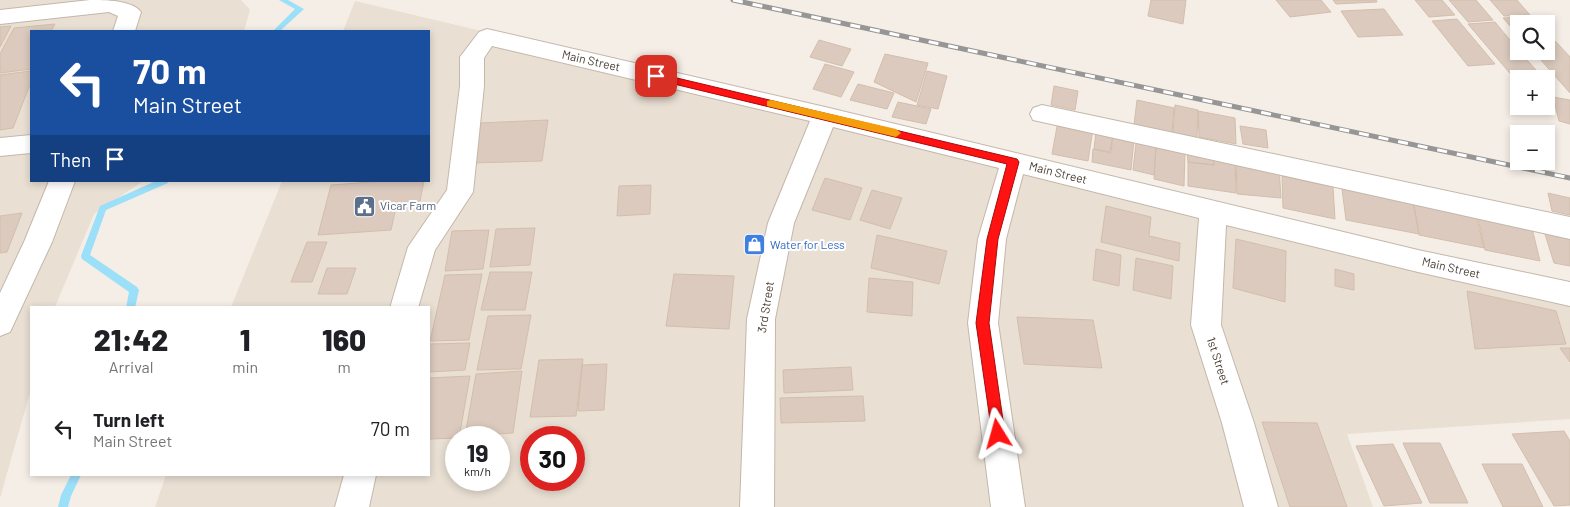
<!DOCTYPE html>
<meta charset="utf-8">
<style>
body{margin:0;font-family:Barlow,sans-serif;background:#f2f2f2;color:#202124;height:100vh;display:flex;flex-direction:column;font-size:19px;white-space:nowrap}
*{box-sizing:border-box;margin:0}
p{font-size:16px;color:#757577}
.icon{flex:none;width:28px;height:28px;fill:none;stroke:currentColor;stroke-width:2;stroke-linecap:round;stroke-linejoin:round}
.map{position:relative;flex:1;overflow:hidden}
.sheet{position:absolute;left:30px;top:306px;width:400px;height:170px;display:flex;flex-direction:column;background:#fff;border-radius:0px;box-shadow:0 2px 8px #0003}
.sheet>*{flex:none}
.hud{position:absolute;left:30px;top:30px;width:400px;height:152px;border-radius:0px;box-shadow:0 2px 8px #0003;background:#1a4fa0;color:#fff;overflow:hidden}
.fabs{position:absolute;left:1510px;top:15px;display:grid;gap:10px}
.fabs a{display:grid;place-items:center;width:45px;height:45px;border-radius:0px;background:#fff;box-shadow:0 2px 8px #0003;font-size:25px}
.speed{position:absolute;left:445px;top:426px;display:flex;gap:10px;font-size:25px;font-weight:700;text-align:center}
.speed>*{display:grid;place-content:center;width:65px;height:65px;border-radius:50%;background:#fff;box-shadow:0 2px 8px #0003;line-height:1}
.speed small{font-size:12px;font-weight:400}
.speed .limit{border:8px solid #d22;background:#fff;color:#111}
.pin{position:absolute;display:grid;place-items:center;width:42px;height:42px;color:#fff;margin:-21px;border-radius:10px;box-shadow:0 2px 8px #0006}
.me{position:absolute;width:55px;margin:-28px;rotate:352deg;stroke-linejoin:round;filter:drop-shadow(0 0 4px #0008)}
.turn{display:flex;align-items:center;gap:18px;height:105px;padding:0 20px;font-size:22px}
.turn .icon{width:65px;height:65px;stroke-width:2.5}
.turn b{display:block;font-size:35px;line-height:42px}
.then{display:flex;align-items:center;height:48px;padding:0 20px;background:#0003;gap:10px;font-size:19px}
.eta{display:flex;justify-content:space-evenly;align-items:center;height:85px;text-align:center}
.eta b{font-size:30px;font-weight:800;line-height:35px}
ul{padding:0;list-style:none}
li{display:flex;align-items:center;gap:15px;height:75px;padding:0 20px}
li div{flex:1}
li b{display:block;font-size:19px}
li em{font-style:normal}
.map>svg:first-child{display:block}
.residential{fill:#e9dfd3;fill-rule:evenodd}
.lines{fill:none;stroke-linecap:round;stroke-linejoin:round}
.stream{fill:#9be0f8;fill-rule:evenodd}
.building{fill:#dbcabd;stroke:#d3beac}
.minor-casing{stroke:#c4b7aa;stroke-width:2}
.minor{fill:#fff;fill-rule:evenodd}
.rail-casing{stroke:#969696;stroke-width:5}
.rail{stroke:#fff;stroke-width:3;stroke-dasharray:10;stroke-linecap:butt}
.route{fill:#ff1212;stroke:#a60c0c}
.slow{fill:#f59e0b}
.labels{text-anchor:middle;stroke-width:4;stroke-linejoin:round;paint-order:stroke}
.street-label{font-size:12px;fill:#483d34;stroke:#fff}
.service-label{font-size:12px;fill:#4e5e75;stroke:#fff;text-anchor:start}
.shop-label{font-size:12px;fill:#366cbe;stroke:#fff;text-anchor:start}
</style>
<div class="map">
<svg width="1570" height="507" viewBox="0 0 1570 507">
<rect width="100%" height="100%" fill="#f5eee6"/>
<path class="residential" d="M0,0H241L250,10L244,31H31V181H143L94,214L55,307L31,308V389L0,498Z
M355,1L1570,290V419L1347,434L1373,507H155L166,475H429V308L231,307L282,181H429V31H343ZM456,438H499V480H456ZM531,438H574V480H531Z"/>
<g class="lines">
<path class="stream" d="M279,0H288L304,9L280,31H273L295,9Z
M156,181H169L168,183L106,210L90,255L137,287L139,290L135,308H126L129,292L82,259L81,256L100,206Z
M71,475H81L71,496L68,507H58L61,495Z"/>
</g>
<path class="building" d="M1151,0H1186L1183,24L1148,16Z
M1276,0H1321L1331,12L1290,17Z
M1333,0H1376L1377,2L1336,4Z
M1415,0H1442L1455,15L1429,17Z
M1449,0H1476L1493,20L1468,22Z
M1490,0H1517L1530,15L1504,16Z
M1384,9L1403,35L1358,37L1341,11Z
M1533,16L1540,24H1519V36L1503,18Z
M1457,19L1495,64L1468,66L1432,21Z
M1495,22L1519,51L1544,79H1519V84L1468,24Z
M55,24L51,31H31V69L0,73V54L14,28Z
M11,26L0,47V27Z
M1546,31L1570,57V93L1533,51H1546Z
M819,40L851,49L842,66L810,57Z
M885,54L928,63L916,102L874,82Z
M825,64L854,72L841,97L813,89Z
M31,71V82L13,128L0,130V75Z
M927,71L947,76L938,109L917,105Z
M858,84L894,93L887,109L850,100Z
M1054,86L1078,91L1075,110L1051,105Z
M1553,97L1570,100V124L1559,121Z
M1137,100L1174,108L1172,133L1134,125Z
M898,102L931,109L926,124L892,117Z
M1175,105L1198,110L1197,138L1173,133Z
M1198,111L1235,118L1236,144L1199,137Z
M548,120L542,161L472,163L480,123Z
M1058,121L1093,129L1088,161L1052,154Z
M1240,126L1266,130L1268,148L1243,144Z
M1096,131L1113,134L1110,152L1094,149Z
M1113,134L1134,139L1131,170L1092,162L1093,149L1111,153Z
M1136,143L1156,147L1154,175L1133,170Z
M1156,145L1185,151L1184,186L1154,179Z
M1187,151L1213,156L1214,165L1188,162Z
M1213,156L1235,158L1236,193L1188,186V162L1214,165Z
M1236,158L1279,167L1281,198L1237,194Z
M1282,176L1333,187L1335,219L1283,208Z
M825,178L862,188L850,220L812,210Z
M385,181H424L420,201L397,203L391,230L318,235L331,185Z
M1341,181L1412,194L1419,234L1346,220Z
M651,185L650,214L617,216L619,186Z
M872,190L902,198L890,229L860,220Z
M1548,193L1570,198V215L1552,211Z
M1412,195L1474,208L1484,248L1419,235Z
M1106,206L1151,217L1149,236L1180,243L1179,261L1101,242Z
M22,213L7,252L0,253V216Z
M1478,218L1532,228L1540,261L1485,250Z
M535,228L530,265L490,267L496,229Z
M489,230L483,269L445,271L452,231Z
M1544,231L1570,236V266L1554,263Z
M877,235L947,251L939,284L871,268Z
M1236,239L1286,251L1285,302L1233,288Z
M307,242H327L312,282H291Z
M1096,249L1121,255L1119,286L1093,280Z
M1136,258L1173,266L1171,299L1133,290Z
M327,268H356L347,294H318Z
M1335,269L1354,274V290L1335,286Z
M490,272H532L525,310H481Z
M482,274L469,340L430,341L445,275Z
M674,274L734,276L729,329L666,326Z
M869,278L913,282L912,316L867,312Z
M1467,291L1556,311L1566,344L1475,349Z
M531,315L521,369L477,370L488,316Z
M1017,317L1093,320L1102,368L1024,364Z
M470,343L465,370L429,372V344Z
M1560,348H1570V362Z
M583,359L576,416L530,417L539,360Z
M607,364L604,410L578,411L582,365Z
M851,367L853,390L784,393L783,370Z
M522,371L513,433L465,436L476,374Z
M470,376L459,438L429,439V378Z
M863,396L865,421L781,423L780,398Z
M1262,422L1317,423L1347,507H1290Z
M1564,431L1570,441V505L1554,506L1512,434Z
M1403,443H1440L1468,503H1430Z
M1393,444L1422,503L1384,506L1356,446Z
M1482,464H1522L1543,507H1503Z"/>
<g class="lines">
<defs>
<path id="minor" d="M90,0C105,0 132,0 141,12L135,31H113L118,16L109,12L0,24V10Z
M487,29L825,107L1418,250L1570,282V306L1418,272L1226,225L1221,325L1254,423L1278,507H1244L1222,423L1191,325L1199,218L1023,174L1006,239L998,323L1025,507H991L968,323L978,239L999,168L833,127L794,223L775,319L774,507H740L747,319L768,223L810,121L492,46L484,58V86L473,192L435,250L418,308H390L408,247L447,190L460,86V57L479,32Z
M1042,105L1570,217V239L1033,120L1030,114L1033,108Z
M31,135V153L0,156V138Z
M49,181H75L52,242L10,332L0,336V293L24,242Z
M344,475H376L369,507H335Z"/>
</defs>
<use href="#minor" class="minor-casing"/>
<use href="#minor" class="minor"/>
<defs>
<path id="rail" d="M733,0L1570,178"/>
</defs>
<use href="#rail" class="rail-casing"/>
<use href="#rail" class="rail"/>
</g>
<path class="route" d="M656,73L1017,159L1019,162L998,239L989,323L1005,434L1003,438L998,440L994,438L992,434L976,323L987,239L1007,164L653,79V74Z"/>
<path class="slow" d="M771,100L896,129L901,133L896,137L767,106V101Z"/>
<defs>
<symbol id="civic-square" viewBox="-11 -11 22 22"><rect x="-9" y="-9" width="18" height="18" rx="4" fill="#5c6f8a" stroke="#fff"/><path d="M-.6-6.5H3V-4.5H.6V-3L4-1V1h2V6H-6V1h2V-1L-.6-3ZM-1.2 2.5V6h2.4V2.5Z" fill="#fff"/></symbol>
<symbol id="shop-square" viewBox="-11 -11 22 22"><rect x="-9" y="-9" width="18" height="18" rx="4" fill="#3f7fe0" stroke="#fff"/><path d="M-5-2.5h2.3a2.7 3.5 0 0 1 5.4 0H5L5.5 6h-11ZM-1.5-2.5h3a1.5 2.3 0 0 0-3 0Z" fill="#fff"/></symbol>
</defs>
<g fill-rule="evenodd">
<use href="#civic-square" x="352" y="194" width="25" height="25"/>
<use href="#shop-square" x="742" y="232" width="25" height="25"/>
</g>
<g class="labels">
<g class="street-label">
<text transform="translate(591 61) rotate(13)" y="4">Main Street</text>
<text transform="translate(1058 173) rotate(14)" y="4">Main Street</text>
<text transform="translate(1451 268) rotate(13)" y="4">Main Street</text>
<text transform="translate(766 307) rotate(-81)" y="4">3rd Street</text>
<text transform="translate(1218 361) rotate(72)" y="4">1st Street</text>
</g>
<g class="service-label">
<text x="380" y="210">Vicar Farm</text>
</g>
<g class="shop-label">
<text x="770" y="249">Water for Less</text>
</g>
</g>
</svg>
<div class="fabs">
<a><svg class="icon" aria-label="search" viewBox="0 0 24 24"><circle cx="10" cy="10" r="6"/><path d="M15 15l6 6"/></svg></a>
<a>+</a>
<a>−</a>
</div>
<div class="speed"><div>19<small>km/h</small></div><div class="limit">30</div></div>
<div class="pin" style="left:656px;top:76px;background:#d93025"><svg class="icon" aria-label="arrive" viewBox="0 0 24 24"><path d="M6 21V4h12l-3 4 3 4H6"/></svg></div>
<svg class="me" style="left:998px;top:434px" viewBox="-20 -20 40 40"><path d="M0-17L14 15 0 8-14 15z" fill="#ff1212" stroke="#fff" stroke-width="4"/></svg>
<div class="hud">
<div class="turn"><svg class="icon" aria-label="left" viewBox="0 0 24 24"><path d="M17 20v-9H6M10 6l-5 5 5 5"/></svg><div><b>70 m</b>Main Street</div></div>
<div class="then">Then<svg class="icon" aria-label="arrive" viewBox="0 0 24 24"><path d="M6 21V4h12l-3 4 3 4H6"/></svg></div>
</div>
<section class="sheet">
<div class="eta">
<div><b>21:42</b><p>Arrival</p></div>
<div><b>1</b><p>min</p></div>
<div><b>160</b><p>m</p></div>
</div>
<ul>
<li><svg class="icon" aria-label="left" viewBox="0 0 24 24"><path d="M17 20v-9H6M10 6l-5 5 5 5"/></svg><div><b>Turn left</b><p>Main Street</p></div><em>70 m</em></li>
</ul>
</section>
</div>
